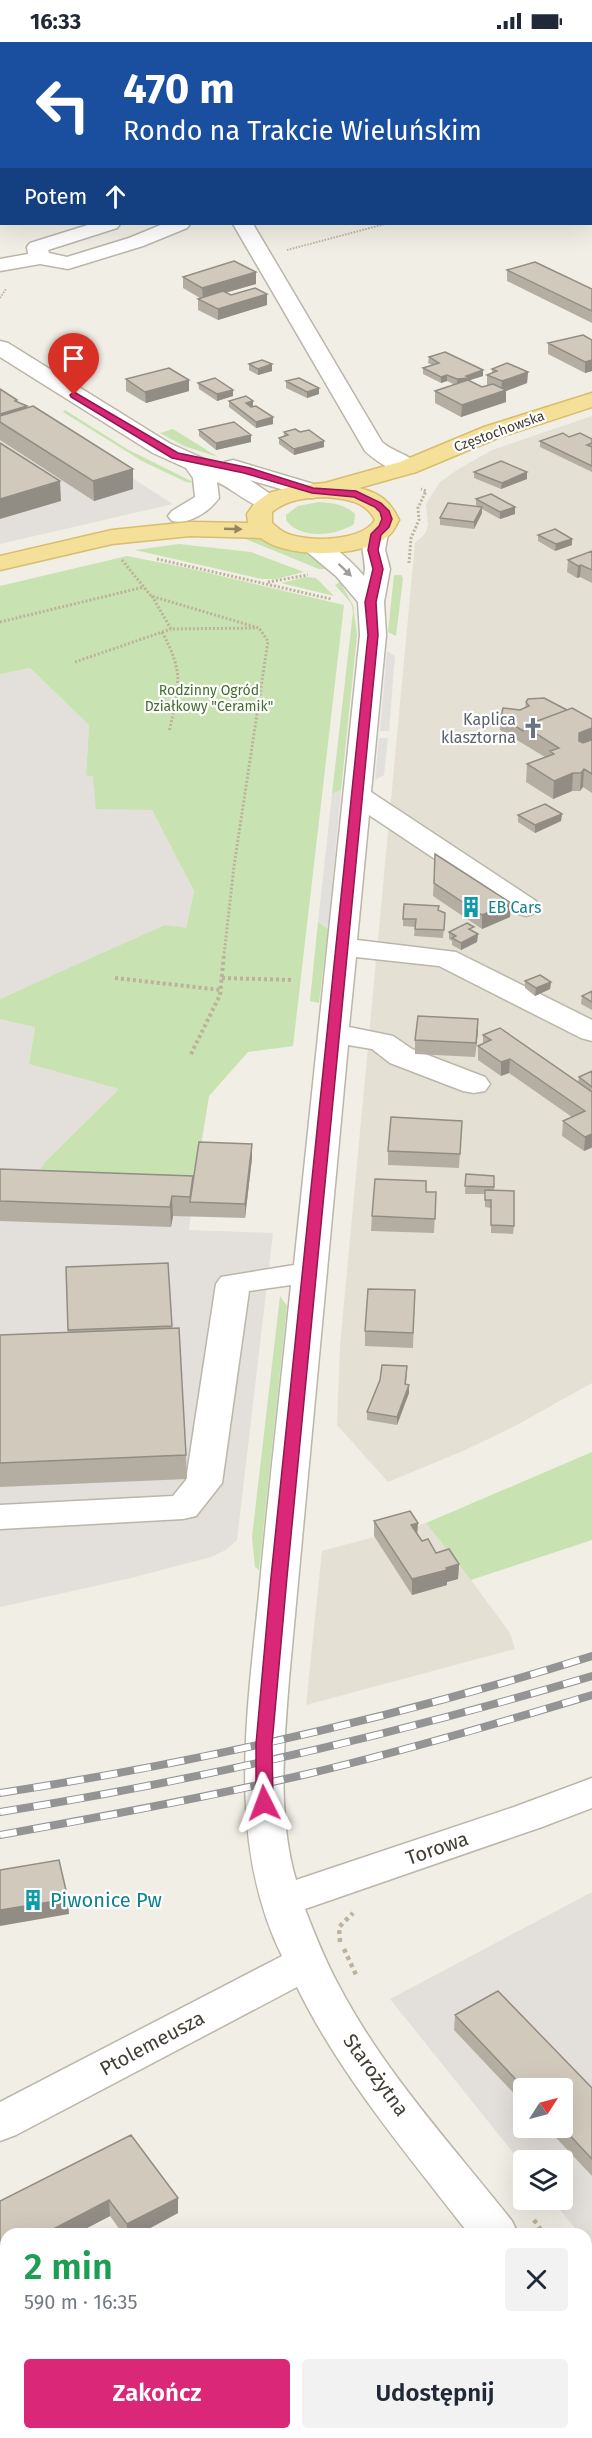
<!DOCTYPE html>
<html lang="pl">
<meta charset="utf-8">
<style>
body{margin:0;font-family:"Fira Sans",sans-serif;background:#f2f2f3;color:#1f2937;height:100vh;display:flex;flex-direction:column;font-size:22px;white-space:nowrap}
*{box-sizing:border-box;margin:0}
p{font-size:20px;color:#747a83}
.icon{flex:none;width:33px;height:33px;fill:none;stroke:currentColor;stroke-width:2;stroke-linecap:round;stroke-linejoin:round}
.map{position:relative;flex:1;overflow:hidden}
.side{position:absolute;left:0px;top:2186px;width:592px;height:212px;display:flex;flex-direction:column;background:#fff;border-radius:18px 18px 0 0;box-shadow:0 6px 24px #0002}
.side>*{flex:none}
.banner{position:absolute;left:0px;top:0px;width:592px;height:183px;box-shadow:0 6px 24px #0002;background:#1a4fa0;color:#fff;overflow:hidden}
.needle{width:39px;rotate:54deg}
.buttons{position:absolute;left:513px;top:2036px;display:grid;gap:12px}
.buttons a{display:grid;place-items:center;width:60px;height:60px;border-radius:6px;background:#fff;box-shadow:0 6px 24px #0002;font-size:30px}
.pin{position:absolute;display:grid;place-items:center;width:51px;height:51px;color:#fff;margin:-62px -26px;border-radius:50% 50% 50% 0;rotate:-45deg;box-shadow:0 0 6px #0007}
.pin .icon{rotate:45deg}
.me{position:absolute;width:66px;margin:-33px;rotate:357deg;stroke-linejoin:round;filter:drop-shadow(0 0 4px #0008)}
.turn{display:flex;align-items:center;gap:21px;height:126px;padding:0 24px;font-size:27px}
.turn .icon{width:78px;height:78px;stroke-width:2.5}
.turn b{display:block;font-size:42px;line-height:51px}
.then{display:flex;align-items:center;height:57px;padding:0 24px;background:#0003;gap:12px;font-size:22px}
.round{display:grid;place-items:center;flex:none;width:63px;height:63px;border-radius:6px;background:#f2f2f3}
.head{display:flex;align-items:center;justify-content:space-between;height:102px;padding:0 24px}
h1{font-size:36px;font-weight:600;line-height:45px;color:#1e9e55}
.primary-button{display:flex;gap:12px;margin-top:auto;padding:12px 24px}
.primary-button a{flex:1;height:69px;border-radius:6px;background:#db2777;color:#fff;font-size:24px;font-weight:600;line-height:69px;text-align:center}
.primary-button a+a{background:#f2f2f3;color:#1f2937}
.status{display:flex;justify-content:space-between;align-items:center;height:42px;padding:0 30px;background:#fff;direction:ltr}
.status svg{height:16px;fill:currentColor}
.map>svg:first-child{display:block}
.residential{fill:#e4e0d4}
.industrial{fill:#e3dfda;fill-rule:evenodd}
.green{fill:#c9e2b1}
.parking{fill:#e2e0dd}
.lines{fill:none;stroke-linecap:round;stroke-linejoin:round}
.minor-casing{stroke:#bbb6a9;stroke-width:3}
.major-casing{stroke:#d8be6c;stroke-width:3}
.path-far3{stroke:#bcb29b;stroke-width:2;stroke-dasharray:1.5 1.5;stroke-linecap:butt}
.path-far2{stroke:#bcb29b;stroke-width:3;stroke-dasharray:2 2;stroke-linecap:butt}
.path-far1{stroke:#bcb29b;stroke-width:4;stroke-dasharray:3 3;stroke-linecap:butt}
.path{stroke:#bcb29b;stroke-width:4.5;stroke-dasharray:4 4;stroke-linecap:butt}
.minor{fill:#fff;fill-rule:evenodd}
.major{fill:#f5e09a;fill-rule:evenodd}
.rail-casing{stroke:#949494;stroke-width:8}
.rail{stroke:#fff;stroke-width:6;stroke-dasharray:17;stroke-linecap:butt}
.wall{fill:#b4aea2}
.shaded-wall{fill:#928d84}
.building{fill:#d1cabc;stroke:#928d84;stroke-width:1.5}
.oneway{fill:#938762}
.oneway2{fill:#a19e9a}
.route{fill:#db2777;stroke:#8e194d;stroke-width:1.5}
.labels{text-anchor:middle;stroke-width:4.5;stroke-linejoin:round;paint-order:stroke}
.far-street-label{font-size:14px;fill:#433e35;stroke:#fff}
.far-park-label{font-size:14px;fill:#436e2e;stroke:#fff}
.worship-label{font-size:16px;fill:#5b616d;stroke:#fff;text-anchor:end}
.culture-label{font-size:16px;fill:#0d838f;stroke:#fff;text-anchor:start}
.near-street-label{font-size:20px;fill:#433e35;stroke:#fff}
.near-culture-label{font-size:20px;fill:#0d838f;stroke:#fff;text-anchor:start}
</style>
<div class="status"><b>16:33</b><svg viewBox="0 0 49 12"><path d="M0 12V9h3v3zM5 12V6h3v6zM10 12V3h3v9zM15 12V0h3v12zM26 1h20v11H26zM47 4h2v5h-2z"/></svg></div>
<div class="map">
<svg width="592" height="2396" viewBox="0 0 592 2396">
<rect width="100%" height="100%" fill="#f1eee5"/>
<path class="residential" d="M592,374V1341L515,1384L463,1409L388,1440L337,1383L340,1304L415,501L425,492L428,483L426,462L440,440L457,428L492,408Z
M426,1481L471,1538L510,1591L515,1607L306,1663L322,1509Z"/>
<path class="industrial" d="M0,352L173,462L0,502Z
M30,626L89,683L86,732L152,768L194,849L186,886L39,940L0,957V632Z
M0,977L35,984L29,1022L119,1047L45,1120L193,1154L189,1188L273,1191L237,1498L226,1508L211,1515L135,1535L0,1565Z
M592,1850V2208L587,2201L586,2192L579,2191L551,2157H562V2118H524L523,2123L390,1957ZM524,2046H562V2085H524Z"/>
<path class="green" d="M65,368L127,407L195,441L186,440L142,419L63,370Z
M173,387L218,415L184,404L160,391Z
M319,460C332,461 345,462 355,472L354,482C336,494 300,498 286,478V473L298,464Z
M250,493L301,508L331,527H319L238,494Z
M179,502L251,510L304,530L276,537H262L135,508Z
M127,514L188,526L344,563L293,1004L248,1010L209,1054L193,1154L38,1132L45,1120L119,1047L29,1022L35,985L0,977V957L165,883L186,886L194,849L152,768L96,767L93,735L86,733L89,683L30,626L0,632V544Z
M394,533H401L403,536L396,594L388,590Z
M306,535L316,536L334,554L281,541Z
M340,540L353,563L357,593L341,748L332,752L353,570L351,561L335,543Z
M318,880L328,887L319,961L310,959Z
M280,1254L287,1264L259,1528L255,1525L252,1495Z
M592,1410V1498L471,1538L426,1481Z"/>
<path class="parking" d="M387,609L395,614L389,689H380Z
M379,696H388L384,733L375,738Z
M341,748L328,887L318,880L332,752Z"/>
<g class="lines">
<defs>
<path id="minor" d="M160,0H178L179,2H161Z
M184,0H202L203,2H185Z
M91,182H120L117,186L48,208L49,211L67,215L129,196L163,182H190L187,186L143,204L68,227L40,222L0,229V217L28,212L27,205L30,201Z
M233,182H253L382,400C393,410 412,413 420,425L416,430C398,434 378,421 365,409Z
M0,299L8,301L169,401L222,425L225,420L233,418L320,444L324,449L320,454L312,456L250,438L276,456L280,461L276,466C256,471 236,448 217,440L219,456C209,470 189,483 172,479L168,474L172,469L195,455L193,436L186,426L153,411L0,315Z
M376,485L385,487L388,492L385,508L390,527L384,560L386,593L371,750L536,859L540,865L536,871L526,874L516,871L369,773L357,898L456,910L592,978V999L581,996L439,924L356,915L349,985L393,994L412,1007L485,1035L490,1042L485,1049L474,1051L463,1049L390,1021L372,1007L348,1003L289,1637C284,1703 277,1773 296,1838L514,1765L592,1736V1766L542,1785L305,1867C315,1893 325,1918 338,1942C383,2029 452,2103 512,2179L518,2192H469C408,2113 341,2035 297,1945L16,2093L0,2099V2060L282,1914C225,1798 248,1667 260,1542C269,1443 281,1343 291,1243L249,1249L222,1441L196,1474L183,1477L0,1487V1463L173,1454L186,1438L216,1242L221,1235L294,1223L360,593L358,560L336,534L300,504L303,499C326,493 350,518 364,534C368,517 356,503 367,487Z
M586,2290L592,2292V2337L586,2335Z"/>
<path id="major" d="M592,351V365L500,395L416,430L359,446C380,451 390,459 399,478C396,483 393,491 388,494C362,516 287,517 261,496L190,494L112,502L0,528V514L112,488L190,480L248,481L247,472L254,462L269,451L293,444L325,441L400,420L484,385ZM325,455C345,457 365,458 375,478C361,500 309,500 288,492C282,490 277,485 272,481V470C288,457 305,456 325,455Z"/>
</defs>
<use href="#minor" class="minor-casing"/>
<use href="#major" class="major-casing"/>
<path class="path-far3" d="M287,208L385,182
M0,256L6,247"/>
<path class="path-far2" d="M157,517L331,557
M122,518L151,554L259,586L268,599L234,824L224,913
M409,521L411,496L419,478L418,466L426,449L421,447
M268,540L308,533
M152,554L171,587L255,586
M0,580L144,545
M162,590C185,632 179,646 169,690
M75,620L171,587"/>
<path class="path-far1" d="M115,936L221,948
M222,936L294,938
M191,1012L220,953L224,912"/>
<path class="path" d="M340,1900L339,1885L353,1871
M344,1907L357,1935
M534,2178L544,2192
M586,2244L592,2251"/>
<use href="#minor" class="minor"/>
<use href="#major" class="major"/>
<defs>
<path id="rail" d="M0,1751C201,1720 398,1675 592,1614
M0,1770C201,1738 397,1692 592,1634
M0,1793C101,1775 203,1756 303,1733C400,1710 496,1682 592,1653"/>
</defs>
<use href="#rail" class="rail-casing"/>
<use href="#rail" class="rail"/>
</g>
<path class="wall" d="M507,228L592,247V281L507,239Z
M256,230V242L225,251L231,253L267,252V263L218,278L198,268V257L200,256L183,246V235Z
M592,298V329L585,331L548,312V301Z
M429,315L483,334L470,338V339L482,345L487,344V333L492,331V327L528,330L527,341L506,349V360L461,375L435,361V349L455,343L447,339L441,341L423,332V326L432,323L428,321Z
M249,322L272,329L258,333L249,328Z
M126,337L189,338V349L146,361L126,349Z
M286,339L319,346V352L307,356L286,346Z
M198,341L233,354L217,359L199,347Z
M0,347L17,358V360L27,364V366L133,427V447L94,459L0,398Z
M229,359H253V365L273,375V382L256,386L229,365Z
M199,388L251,393V400L216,408L199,394Z
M284,390H300L324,399V405L294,413L279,402V396L284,394Z
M569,395L592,397V430L540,405V399Z
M474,430H527V437L501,447L474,436Z
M476,457L515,472L500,477L482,467V471L474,487L440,483V476L477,464L476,463Z
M538,493L572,503L555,509L538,499Z
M592,509V541L580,535L577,536L567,530L568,518Z
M526,660L567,668L592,677V751L583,745L580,749H572L553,757L526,740L527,722L545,715L500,688L501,675L525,666Z
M562,772L561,779L535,791L518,780V773Z
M435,812L510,875L482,887L433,854Z
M438,868L445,871L443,896L414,894L415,885L403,884V877Z
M449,890H474L478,892L477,900L461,908L452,903V899L449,897Z
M525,939L551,940L550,947L535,954L525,946Z
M592,949V968L581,962L582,954Z
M478,977L475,1015L415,1012V998Z
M483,993L578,1040L579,1035L592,1029V1106L584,1109L562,1094L563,1079L572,1075L509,1031L501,1034L478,1018V1004L483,1002Z
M462,1079L459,1126L388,1123V1109Z
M252,1102V1116L245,1176L173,1174L171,1185L0,1179V1127L193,1141Z
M466,1132L494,1134V1148L514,1184L513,1192L491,1191V1166L485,1165V1152H465Z
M426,1150H436L434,1191L371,1189L372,1174Z
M168,1221L172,1286L186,1413L187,1437L0,1445V1293L68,1290L66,1225Z
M415,1248L413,1306L365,1304V1289Z
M407,1332L406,1342L409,1343V1351L397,1383L367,1378V1370Z
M374,1479L417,1492L422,1499L436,1511L459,1522L458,1537L447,1540V1543L412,1553L374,1494Z
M455,1973L592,2046V2134L546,2085H562V2046H524V2062L454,1988Z
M178,2156V2171L139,2192H123L110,2174L5,2228L0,2220V2159Z"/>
<path class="shaded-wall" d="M256,230V242L203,257L202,246Z
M267,252V263L218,278V267Z
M592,318V329L585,331V320Z
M272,322V329L258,333V327Z
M483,328V334L470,338V342L457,344V337Z
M528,330L527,341L506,349V360L461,375L462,363L501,350L502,339Z
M447,333V339L441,341V335Z
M189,338V349L146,361L145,350Z
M319,346V352L307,356V350Z
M233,348V354L217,359V352Z
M17,358L18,367L27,364V376L0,380V372L15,359Z
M253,359V366L246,361Z
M273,375V382L256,386V380Z
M251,393V400L216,408V401Z
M324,399V405L294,413V407Z
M133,427V447L94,459L93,439Z
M527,430V437L501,447L502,441Z
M60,439L61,459L0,477V457Z
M482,465V471L474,487V480Z
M515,465V472L500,477V470Z
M572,497V503L555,509L556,502Z
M581,523L580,535L577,536L578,524Z
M592,686V703L578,709L579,691Z
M584,727L583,745L580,749L581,731Z
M573,731L572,749L553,757L554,739Z
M562,772L561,779L535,791V783Z
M511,861L510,875L482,887V873Z
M478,892L477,900L461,908V901Z
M551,940L550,947L535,954L536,946Z
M478,977V991L475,1015L476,1001Z
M510,1017L509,1031L501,1034V1020Z
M592,1092V1105L584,1109L585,1095Z
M252,1102V1116L245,1176V1162Z
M172,1154L173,1174L171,1185L170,1165Z
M409,1343V1351L397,1383V1375Z
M418,1481L417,1496L411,1483Z
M459,1522L458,1537L447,1540V1543L412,1553V1537Z
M68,1857L69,1872L0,1884V1868Z
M178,2156V2171L139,2192H127V2182Z
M109,2158L110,2174L76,2192H44Z
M6,2211V2227L5,2228L4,2212Z"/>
<path class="building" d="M234,219L256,230L202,246L183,235Z
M535,220L592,247V269L507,228Z
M255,246L267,252L218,267L198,257L223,249L231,253Z
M583,293L592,298V318L585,320L548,301Z
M445,310L483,328L466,334L470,336L457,337L447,333L441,335L423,326L439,321L429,315Z
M262,318L272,322L258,327L249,322Z
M507,321L528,330L502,339L487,333L497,329L492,327Z
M169,326L189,338L145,350L126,337Z
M215,336L233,348L217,352L198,341Z
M299,336L319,346L307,350L286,339Z
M468,338L482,345L493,342L506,348L462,363L435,349Z
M0,347L17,358L15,359L27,364L0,372Z
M246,354L253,359L246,361L251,365L256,364L273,375L256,380L229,359Z
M33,364L133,427L93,439L0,380V374Z
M234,380L251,393L216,401L199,388Z
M295,387L300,390L309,388L324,399L294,407L279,396L288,393L284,390Z
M563,391L569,395L580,391L592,397V401L587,403L592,405V424L540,399Z
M0,401L60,439L0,457Z
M501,419L527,430L502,441L474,430Z
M491,452L515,465L500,470L476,457Z
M448,461L482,465L474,480L440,476Z
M555,487L572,497L556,502L538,493Z
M592,509V528L581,523L578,524L568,518Z
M544,656L567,668L524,684L523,689L501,675L503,666L520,668L529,664L526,660L528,657Z
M572,666L592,677V686L579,691V699L583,701L591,698L592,699V732L584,727L581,731H573L554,739L527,722L554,712L550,709L559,706L524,684Z
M545,762L562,772L535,783L518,773Z
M435,812L511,861L482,873L434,841Z
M404,862L439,864L438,868L445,871L444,888L415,887L416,877H403Z
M467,881L474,885L469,887L478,892L461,901L452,896L456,894L449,890Z
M540,933L551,940L536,946L525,939Z
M592,949V960L582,954Z
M418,974L478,977L476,1001L415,998Z
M500,986L592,1050V1092L585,1095L563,1079L585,1069L510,1017L501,1020L478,1004L491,998L483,993Z
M592,1029V1045L579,1035Z
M391,1075L462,1079L460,1112L388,1109Z
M199,1100L252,1102L245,1162L190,1160Z
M0,1127L193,1134L190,1155L172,1154L170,1165L0,1159Z
M466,1132L494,1134V1145L465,1144Z
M375,1137L426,1139V1150H436L435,1177L372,1174Z
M485,1148L514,1149V1184L491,1183V1158H485Z
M168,1221L172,1284L68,1288L66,1225Z
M368,1247L415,1248L413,1291L365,1289Z
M179,1286L186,1413L0,1421V1293Z
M382,1323L407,1324L405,1342L409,1343L397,1375L367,1370L380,1338Z
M410,1469L418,1481L411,1483L422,1499L428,1497L436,1511L449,1507L459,1522L446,1526L447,1528L412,1537L374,1479Z
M59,1818L68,1857L0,1868V1828Z
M498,1949L592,2046V2117L562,2085V2046H524L455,1973Z
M131,2093L178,2156L127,2182L109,2158L44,2192H6V2211L4,2212L0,2206V2159Z"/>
<defs><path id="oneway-solid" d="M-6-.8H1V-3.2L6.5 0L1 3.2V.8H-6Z" transform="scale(1.5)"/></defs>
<use class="oneway" href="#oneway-solid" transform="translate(233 487) rotate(2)"/>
<use class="oneway2" href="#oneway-solid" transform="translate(345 528) rotate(44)"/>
<path class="route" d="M74,350L178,411L250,426L313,446L356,449L381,461L389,469L392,477L389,485L381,493L378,508L383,527L376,560L378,593L287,1535L272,1702L273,1761L270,1766H258L256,1761V1702L271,1535L368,593L365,560L373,527L368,508L371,492L379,484L382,477L380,470L375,465L354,455L312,451L244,431L172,416L71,355L70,353Z"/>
<defs>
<symbol id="church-bare" viewBox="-9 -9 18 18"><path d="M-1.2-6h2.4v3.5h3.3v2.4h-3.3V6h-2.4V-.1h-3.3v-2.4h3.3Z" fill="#6b7280" stroke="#fff" stroke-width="2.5" paint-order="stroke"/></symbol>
<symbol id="building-bare" viewBox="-9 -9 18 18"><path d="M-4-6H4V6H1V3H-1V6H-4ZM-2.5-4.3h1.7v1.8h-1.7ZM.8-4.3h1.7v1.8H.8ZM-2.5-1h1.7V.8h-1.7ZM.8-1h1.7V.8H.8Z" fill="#0f9aa8" stroke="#fff" stroke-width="2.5" paint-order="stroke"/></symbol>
</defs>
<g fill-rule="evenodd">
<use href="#church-bare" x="518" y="671" width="30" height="30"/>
<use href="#building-bare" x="456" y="850" width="30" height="30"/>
<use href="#building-bare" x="18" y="1843" width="30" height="30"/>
</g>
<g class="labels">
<g class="far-street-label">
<text transform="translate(499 389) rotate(-20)" y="5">Częstochowska</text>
</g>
<g class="far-park-label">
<text x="209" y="653">Rodzinny Ogród<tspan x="209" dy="16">Działkowy "Ceramik"</tspan></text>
</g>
<g class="worship-label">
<text x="516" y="683">Kaplica<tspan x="516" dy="18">klasztorna</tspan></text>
</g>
<g class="culture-label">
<text x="488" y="871">EB Cars</text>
</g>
<g class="near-street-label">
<text transform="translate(437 1806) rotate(-19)" y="7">Torowa</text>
<text transform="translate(152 2001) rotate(-28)" y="7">Ptolemeusza</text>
<text transform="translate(376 2033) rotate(54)" y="7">Starożytna</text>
</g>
<g class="near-culture-label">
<text x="50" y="1865">Piwonice Pw</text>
</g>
</g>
</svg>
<div class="buttons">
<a><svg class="needle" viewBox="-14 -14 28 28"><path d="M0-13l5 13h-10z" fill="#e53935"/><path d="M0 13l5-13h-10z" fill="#747a83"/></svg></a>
<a><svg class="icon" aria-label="layers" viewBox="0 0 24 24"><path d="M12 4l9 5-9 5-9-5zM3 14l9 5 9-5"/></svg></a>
</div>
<div class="pin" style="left:74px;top:353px;background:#d93025"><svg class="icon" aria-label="arrive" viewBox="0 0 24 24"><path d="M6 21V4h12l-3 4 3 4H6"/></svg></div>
<svg class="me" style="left:264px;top:1761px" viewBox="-20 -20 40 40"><path d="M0-17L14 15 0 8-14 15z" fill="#db2777" stroke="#fff" stroke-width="4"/></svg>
<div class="banner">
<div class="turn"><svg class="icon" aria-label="left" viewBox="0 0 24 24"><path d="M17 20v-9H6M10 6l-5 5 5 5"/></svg><div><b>470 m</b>Rondo na Trakcie Wieluńskim</div></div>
<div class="then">Potem<svg class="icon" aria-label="ahead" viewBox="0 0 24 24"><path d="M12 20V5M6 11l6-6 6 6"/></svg></div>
</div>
<section class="side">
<div class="head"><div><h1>2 min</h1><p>590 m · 16:35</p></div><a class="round"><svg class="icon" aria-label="close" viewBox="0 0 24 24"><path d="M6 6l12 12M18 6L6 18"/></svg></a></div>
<div class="primary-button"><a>Zakończ</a><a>Udostępnij</a></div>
</section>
</div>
